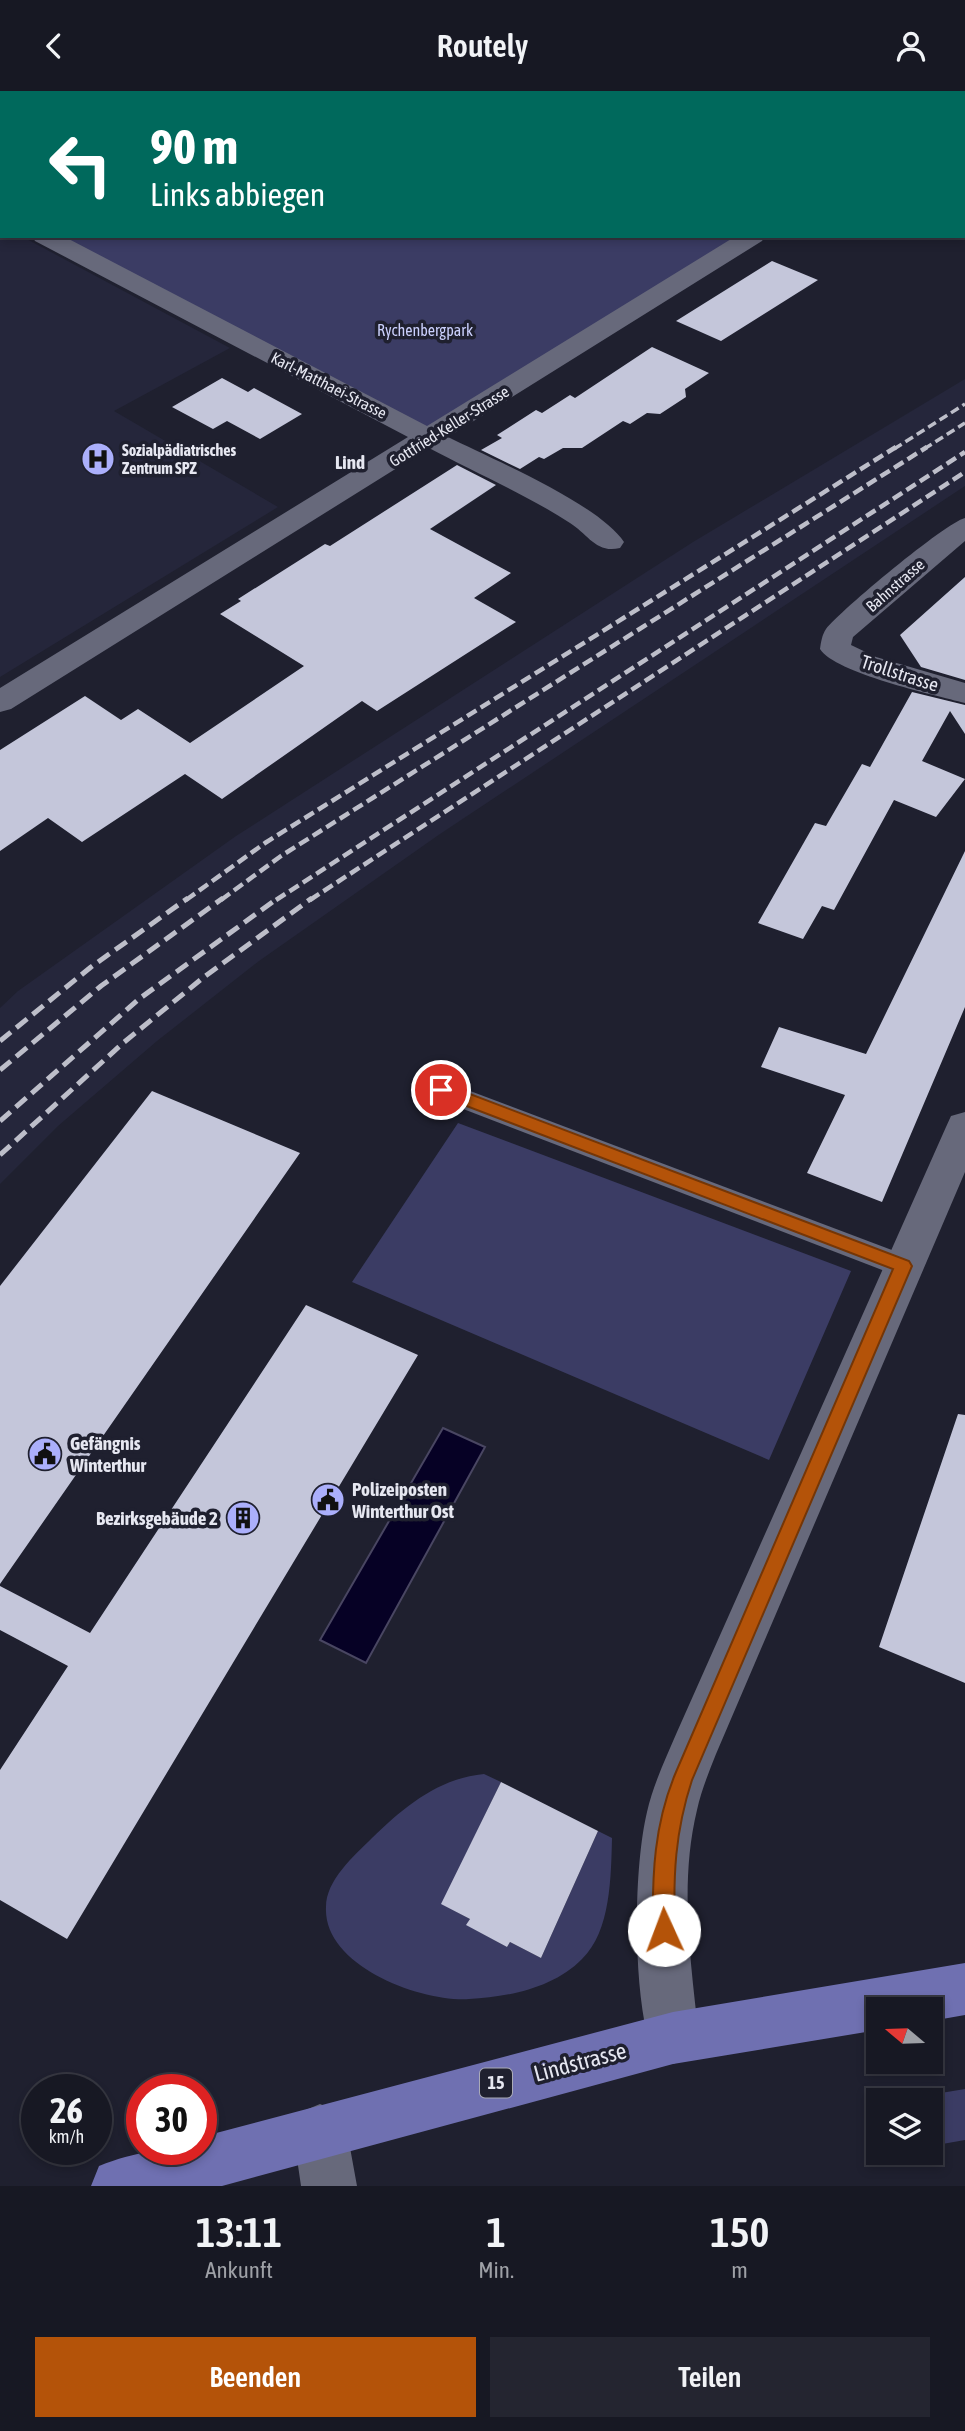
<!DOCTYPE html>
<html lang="de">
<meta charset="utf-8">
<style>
body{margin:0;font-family:"Asap Condensed",sans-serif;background:#242530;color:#f1f3f6;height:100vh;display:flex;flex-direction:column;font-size:26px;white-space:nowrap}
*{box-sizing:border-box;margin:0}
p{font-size:23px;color:#9ea0a6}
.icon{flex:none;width:38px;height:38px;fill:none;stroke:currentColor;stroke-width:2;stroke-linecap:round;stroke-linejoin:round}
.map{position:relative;height:2095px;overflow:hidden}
.panel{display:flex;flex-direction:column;background:#171823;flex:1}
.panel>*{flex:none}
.banner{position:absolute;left:0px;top:0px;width:966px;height:147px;box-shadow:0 4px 10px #0003,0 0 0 2px #363741;background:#00695c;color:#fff;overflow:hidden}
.needle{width:46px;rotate:289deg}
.buttons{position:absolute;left:866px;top:1906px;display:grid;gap:14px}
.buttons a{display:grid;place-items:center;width:77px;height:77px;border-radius:0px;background:#171823;box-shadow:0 4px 10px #0003,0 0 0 2px #363741;font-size:35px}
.speed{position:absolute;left:21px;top:1983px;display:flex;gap:14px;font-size:35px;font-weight:700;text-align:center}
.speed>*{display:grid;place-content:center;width:91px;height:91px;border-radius:50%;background:#171823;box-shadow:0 4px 10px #0003,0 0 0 2px #363741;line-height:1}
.speed small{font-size:18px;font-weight:400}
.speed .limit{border:10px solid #d22;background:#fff;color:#111}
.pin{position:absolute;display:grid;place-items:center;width:60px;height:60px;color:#fff;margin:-30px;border:4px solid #fff;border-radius:50%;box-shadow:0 2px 7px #0007}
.me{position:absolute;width:77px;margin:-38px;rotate:358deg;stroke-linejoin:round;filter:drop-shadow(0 0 5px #0008)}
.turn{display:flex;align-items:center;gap:24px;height:147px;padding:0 35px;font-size:32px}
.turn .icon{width:91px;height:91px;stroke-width:2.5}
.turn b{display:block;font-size:49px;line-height:60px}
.eta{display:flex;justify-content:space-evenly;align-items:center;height:119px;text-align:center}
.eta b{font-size:42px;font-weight:600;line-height:49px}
.cta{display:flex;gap:14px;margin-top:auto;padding:14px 35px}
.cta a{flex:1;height:80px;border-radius:0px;background:#b45309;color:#fff;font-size:28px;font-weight:600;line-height:80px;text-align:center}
.cta a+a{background:#242530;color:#f1f3f6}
header{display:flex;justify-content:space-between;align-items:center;height:91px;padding:0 35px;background:#171823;font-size:32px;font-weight:600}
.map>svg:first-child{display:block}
.built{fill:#25263b}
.green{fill:#3b3c64}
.water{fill:#060125;stroke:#494662;stroke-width:2}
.building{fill:#c4c6da}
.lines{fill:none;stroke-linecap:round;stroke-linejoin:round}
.service{fill:#67697b;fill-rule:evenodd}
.minor{fill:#67697b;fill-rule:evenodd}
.tertiary{fill:#67697b;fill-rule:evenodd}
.primary{fill:#6f70b1;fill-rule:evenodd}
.rail-far2{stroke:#bdbec9;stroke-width:3.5;stroke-dasharray:9 4.5;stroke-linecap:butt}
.rail-far1{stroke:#bdbec9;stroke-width:4.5;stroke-dasharray:11 5;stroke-linecap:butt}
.rail{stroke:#bdbec9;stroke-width:5;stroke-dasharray:14 7;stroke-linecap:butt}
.route{fill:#b45309;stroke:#753606;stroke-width:2}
.labels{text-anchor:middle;stroke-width:7;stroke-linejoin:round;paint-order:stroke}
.far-park-label{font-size:16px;fill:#cbd0fd;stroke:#1f202f}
.far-street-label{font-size:16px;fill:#e6e7f1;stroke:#1f202f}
.far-poi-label{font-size:16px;font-weight:bold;fill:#e6e7f1;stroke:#1f202f;text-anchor:start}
.shield{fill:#1f202f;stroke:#aaabb7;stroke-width:2}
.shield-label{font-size:18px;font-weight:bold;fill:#e6e7f1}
.far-quarter-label{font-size:19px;font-weight:bold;fill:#e6e7f1;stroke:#1f202f}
.street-label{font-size:19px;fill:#e6e7f1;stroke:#1f202f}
.poi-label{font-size:19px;font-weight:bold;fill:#e6e7f1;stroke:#1f202f;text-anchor:start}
.near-street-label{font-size:23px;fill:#e6e7f1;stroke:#1f202f}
</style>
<header><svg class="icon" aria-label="back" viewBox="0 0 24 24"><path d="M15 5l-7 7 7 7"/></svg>Routely<svg class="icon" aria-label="person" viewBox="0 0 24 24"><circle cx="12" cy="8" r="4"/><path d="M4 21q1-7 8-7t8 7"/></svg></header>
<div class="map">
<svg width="965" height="2095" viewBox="0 0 965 2095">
<rect width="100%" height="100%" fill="#1f202f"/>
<path class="built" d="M0,134L2,145H21L230,257L114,320L278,416L0,586Z
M965,288V395L440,743L259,870L157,950L58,1035L0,1093V917L18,900L236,745L693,451Z"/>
<path class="green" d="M116,0H487L112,2Z
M44,145H753L431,346Z
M458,1032L851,1180L769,1369L352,1191Z
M484,1683L501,1691L442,1813L470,1828L467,1834L507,1856L510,1851L541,1867L598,1740L612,1747C611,1785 611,1840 582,1868C554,1897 508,1906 469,1908C421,1911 323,1875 326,1816C326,1789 354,1765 372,1747C404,1716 439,1687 484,1683Z
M965,1998V2049L931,2055V2009H899Z"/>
<path class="water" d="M443,1337L485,1356L366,1572L320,1549Z"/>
<path class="building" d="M772,170L818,189L721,250L676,230Z
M652,256L709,282L685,298L686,306L660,323L647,322L630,333L623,330L582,357H563L544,368L539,366L520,378L481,359L502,347L497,344L536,319L542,322L570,304L575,307Z
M222,287L248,301L254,297L302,323L260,348L227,330L213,338L172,316Z
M457,374L496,394L430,438L511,482L474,507L516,531L377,620L362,610L222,708L185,683L82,751L48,727L0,760V659L85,605L121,629L138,618L190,652L304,575L220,523L241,510L238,508L325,453L330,455Z
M965,486V589L921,576L900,544Z
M912,601L965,614V643L950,620L922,670L965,688L936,726L894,709L834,819L822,815L803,848L758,832L815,732L826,735L862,673L870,676Z
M965,760V916L882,1111L807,1082L845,1004L761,976L779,936L866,963Z
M152,1000L300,1062L0,1493V1195Z
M306,1214L418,1264L67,1848L0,1809V1679L68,1575L0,1539V1495L90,1542Z
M958,1323L965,1324V1592L879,1556Z
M501,1691L598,1740L541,1867L510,1851L507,1856L466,1834L470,1828L441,1813Z"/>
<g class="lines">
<path class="service" d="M441,989L913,1167L917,1175L913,1183L903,1187L432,1006L428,999L432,992Z"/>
<path class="minor" d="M889,0H918L919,2H890Z
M964,8H965V22H964Z
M0,115H2V130H0Z
M32,145H63L427,335L736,145H765L762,150L448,346C492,368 599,413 624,451L620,457C596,463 588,443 570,432C529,405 474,381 429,357L11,618L0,621V597L408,346L35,150Z
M965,427V450L853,546L851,554L876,566L965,592V612C934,604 835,582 820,558C821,551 822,544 826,538C841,519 945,432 965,427Z
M965,1021V1081L716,1663C709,1681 701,1700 697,1719C679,1793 691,1873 699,1947L692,1966L673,1973L654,1966C632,1912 633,1779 647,1721C653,1694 666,1667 677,1641L946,1036L951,1025Z
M320,2013L339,2021L347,2040L357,2095H301L293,2040L301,2021Z"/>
<path class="tertiary" d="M102,0H127L101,2Z
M2,46V60L0,61V47Z"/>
<path class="primary" d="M965,1872V1924L931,1930V1918H878V1939L673,1973L222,2095H91L99,2075C137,2060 161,2058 201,2058V2046L673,1921Z"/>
<path class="rail-far2" d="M894,358L965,313
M924,358L965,332"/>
<path class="rail-far1" d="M186,809L265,752L896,356
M221,809L281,765L927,356
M276,809L965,361
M310,809L965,381"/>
<path class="rail" d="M0,950L91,876L188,807
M0,979L101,895L223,807
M0,1030L139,908L278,807
M0,1064L123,952L204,886L312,807"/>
</g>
<path class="route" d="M441,992L909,1170L912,1175L692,1689C675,1741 673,1785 675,1839L671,1846L664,1849L656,1846L653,1839C652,1784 654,1733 676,1681L893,1178L435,1003L433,999Z"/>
<defs>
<symbol id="hospital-disc" viewBox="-11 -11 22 22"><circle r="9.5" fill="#abaffb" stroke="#1f202f"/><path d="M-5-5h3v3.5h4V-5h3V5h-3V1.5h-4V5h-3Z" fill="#111"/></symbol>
<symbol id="civic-disc" viewBox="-11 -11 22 22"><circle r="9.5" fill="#abaffb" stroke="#1f202f"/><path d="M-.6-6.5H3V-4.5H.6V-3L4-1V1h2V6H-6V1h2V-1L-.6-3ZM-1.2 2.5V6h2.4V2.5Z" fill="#111"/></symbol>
<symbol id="building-disc" viewBox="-11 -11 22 22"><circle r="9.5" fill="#abaffb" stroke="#1f202f"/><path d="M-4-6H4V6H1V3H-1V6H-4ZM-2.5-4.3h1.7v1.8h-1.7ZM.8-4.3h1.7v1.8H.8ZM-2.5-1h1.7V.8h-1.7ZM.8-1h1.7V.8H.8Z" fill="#111"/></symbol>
</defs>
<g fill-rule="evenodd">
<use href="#hospital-disc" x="79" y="349" width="38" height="38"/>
<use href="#civic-disc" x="26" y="1344" width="38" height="38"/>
<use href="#civic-disc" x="309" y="1390" width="38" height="38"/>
<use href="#building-disc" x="224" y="1408" width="38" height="38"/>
</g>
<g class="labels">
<g class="far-park-label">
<text x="425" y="245">Rychenbergpark</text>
</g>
<g class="far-street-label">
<text transform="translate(329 294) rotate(27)" y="6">Karl-Matthaei-Strasse</text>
<text transform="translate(449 335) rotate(-32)" y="6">Gottfried-Keller-Strasse</text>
<text transform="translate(895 494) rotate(-41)" y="6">Bahnstrasse</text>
</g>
<g class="far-poi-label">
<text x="122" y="365">Sozialpädiatrisches<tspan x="122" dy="18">Zentrum SPZ</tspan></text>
</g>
<rect class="shield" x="480" y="1977.5" width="32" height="29" rx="5"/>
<g class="shield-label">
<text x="496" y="1998">15</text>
</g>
<g class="far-quarter-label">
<text x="350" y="378">Lind</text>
</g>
<g class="street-label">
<text transform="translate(900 582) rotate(18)" y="7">Trollstrasse</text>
</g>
<g class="poi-label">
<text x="70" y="1359">Gefängnis<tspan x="70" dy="22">Winterthur</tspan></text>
<text x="352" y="1405">Polizeiposten<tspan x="352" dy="22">Winterthur Ost</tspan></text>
<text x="218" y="1434" text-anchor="end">Bezirksgebäude 2</text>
</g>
<g class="near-street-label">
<text transform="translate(580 1971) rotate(-15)" y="8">Lindstrasse</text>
</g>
</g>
</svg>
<div class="buttons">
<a><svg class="needle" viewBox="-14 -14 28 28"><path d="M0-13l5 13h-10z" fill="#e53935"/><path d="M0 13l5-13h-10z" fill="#9ea0a6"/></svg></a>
<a><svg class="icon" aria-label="layers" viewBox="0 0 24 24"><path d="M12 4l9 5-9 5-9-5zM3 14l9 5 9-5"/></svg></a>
</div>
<div class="speed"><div>26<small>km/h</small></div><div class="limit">30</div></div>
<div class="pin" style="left:441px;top:999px;background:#d93025"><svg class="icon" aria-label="arrive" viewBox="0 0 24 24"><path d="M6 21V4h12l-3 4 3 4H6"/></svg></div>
<svg class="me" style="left:664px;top:1839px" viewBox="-20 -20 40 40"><circle r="19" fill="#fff"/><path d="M0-13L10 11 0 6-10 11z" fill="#b45309"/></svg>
<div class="banner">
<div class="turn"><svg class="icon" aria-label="left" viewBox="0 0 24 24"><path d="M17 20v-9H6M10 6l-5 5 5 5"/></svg><div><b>90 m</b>Links abbiegen</div></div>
</div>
</div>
<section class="panel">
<div class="eta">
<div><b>13:11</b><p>Ankunft</p></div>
<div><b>1</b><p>Min.</p></div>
<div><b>150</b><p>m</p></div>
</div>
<div class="cta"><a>Beenden</a><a>Teilen</a></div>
</section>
